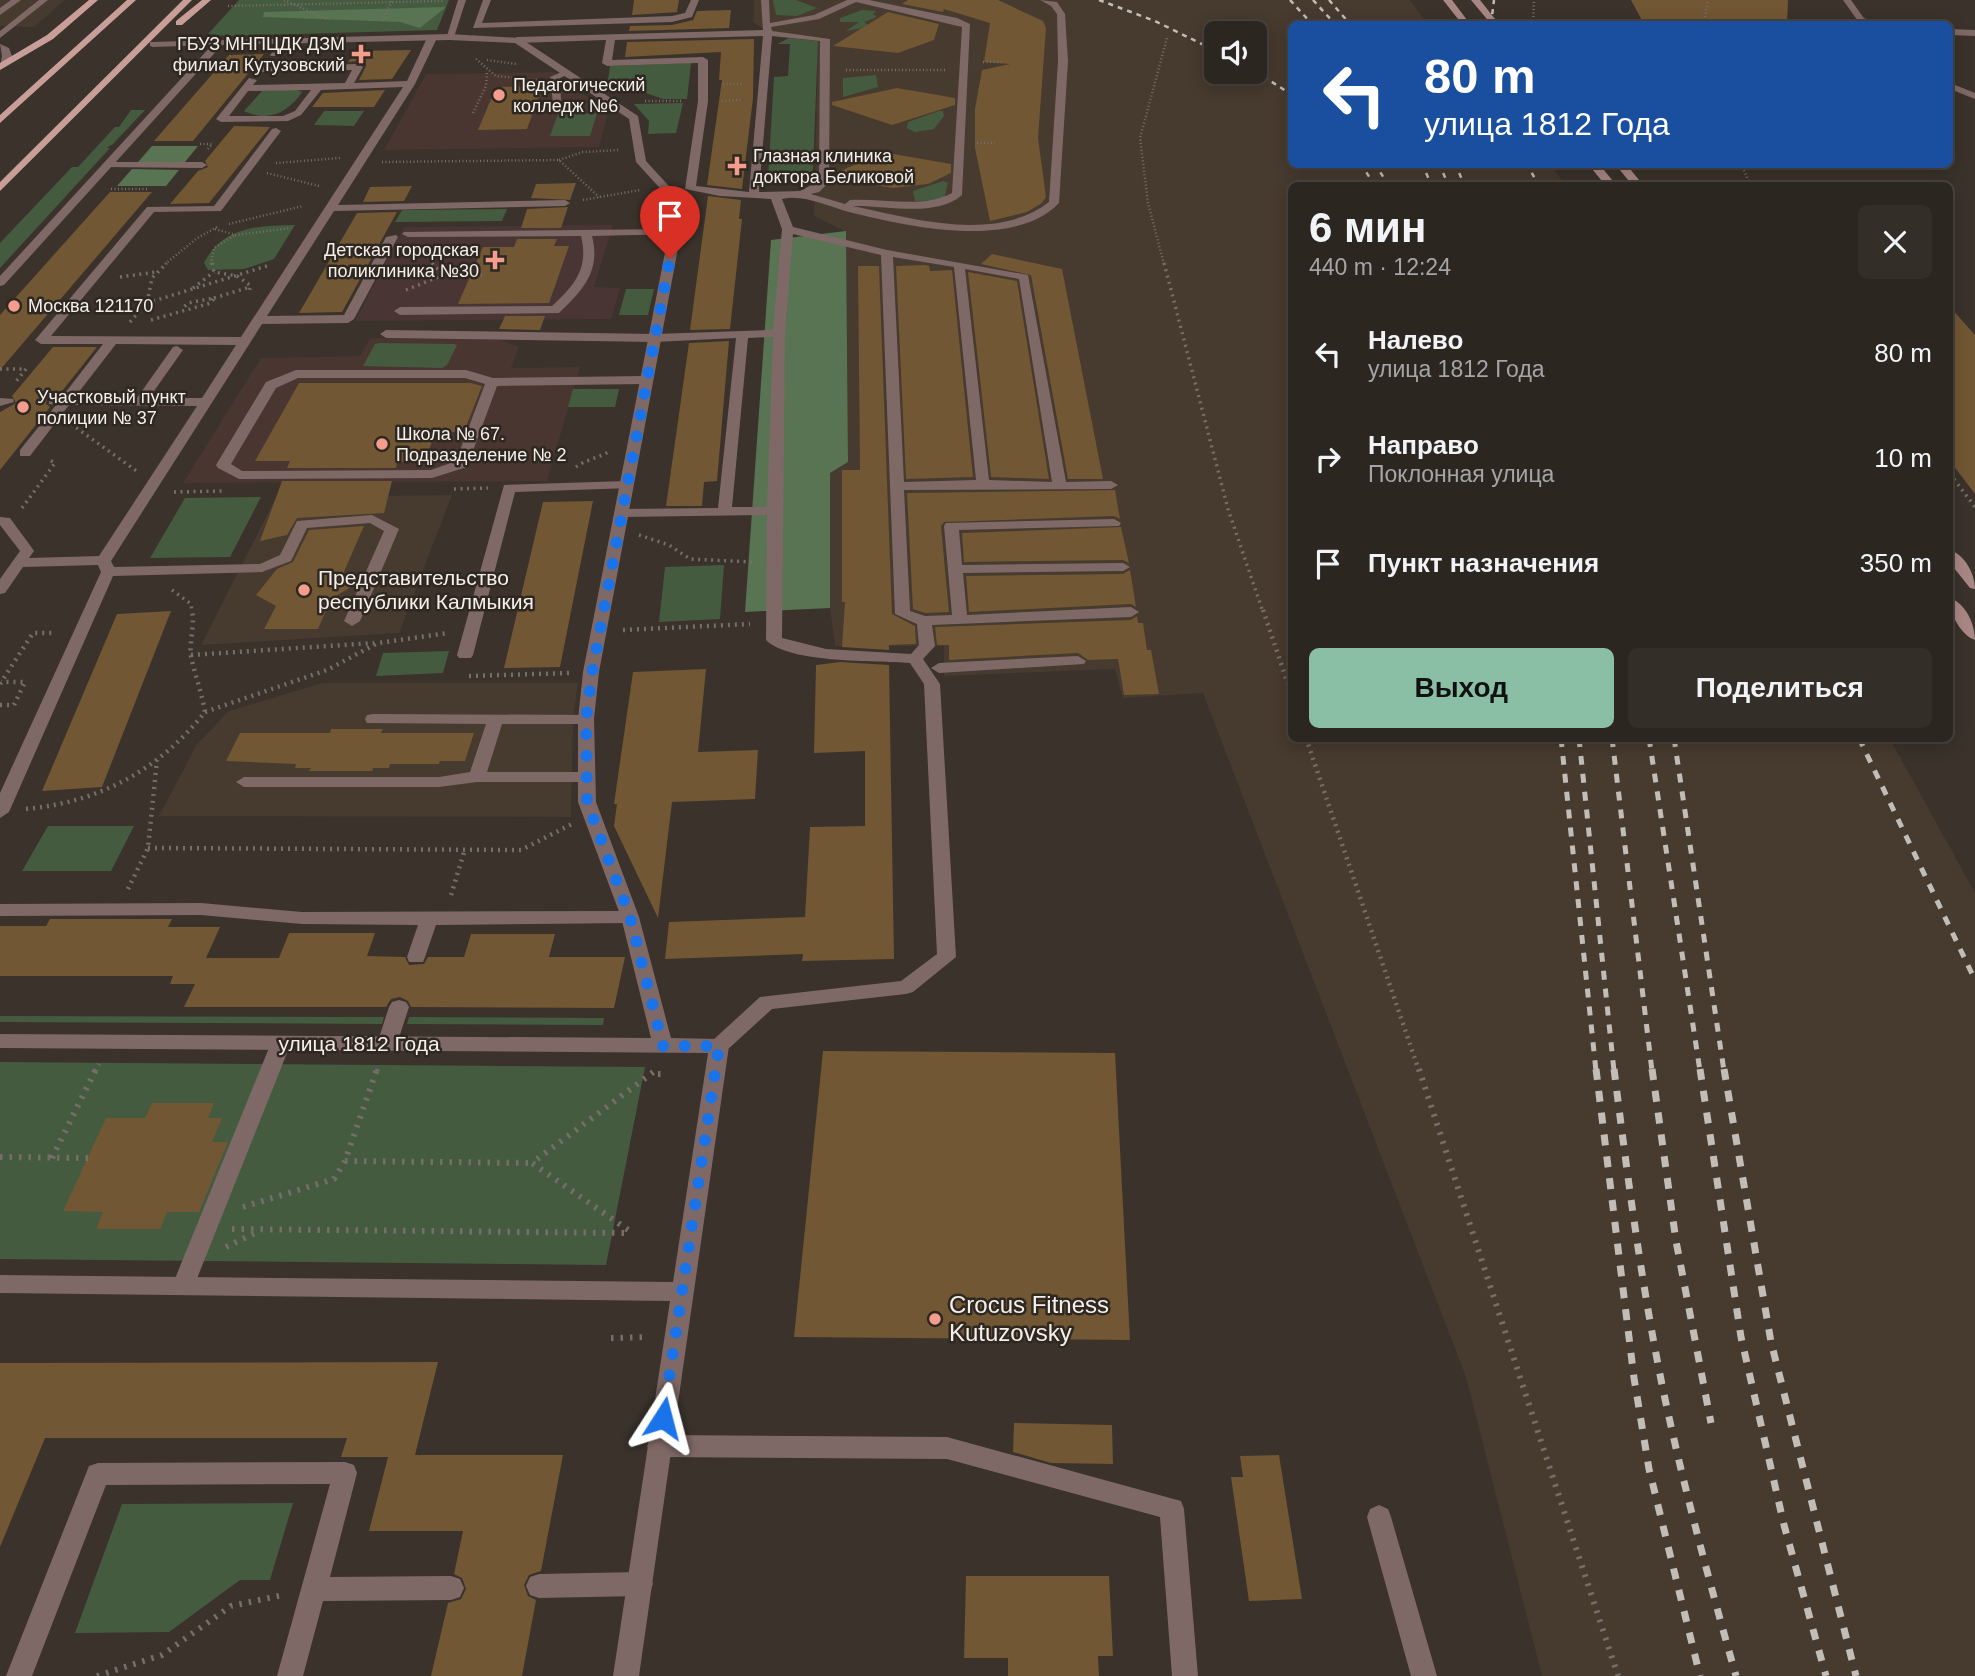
<!DOCTYPE html>
<html lang="ru">
<meta charset="utf-8">
<style>
body{margin:0;font-family:Arial,sans-serif;background:#342e29;color:#f1f3f6;height:100vh;display:flex;flex-direction:column;font-size:26px;white-space:nowrap}
*{box-sizing:border-box;margin:0}
p{font-size:23px;color:#a6a5a5}
.icon{flex:none;width:38px;height:38px;fill:none;stroke:currentColor;stroke-width:2;stroke-linecap:round;stroke-linejoin:round}
.map{position:relative;flex:1;overflow:hidden}
.details{position:absolute;left:1288px;top:182px;width:665px;height:560px;display:flex;flex-direction:column;background:#2c2620;border-radius:10px;box-shadow:0 4px 18px #0003,0 0 0 2px #48433e}
.details>*{flex:none}
.hud{position:absolute;left:1288px;top:21px;width:665px;height:147px;border-radius:10px;box-shadow:0 4px 18px #0003,0 0 0 2px #48433e;background:#1a4fa0;color:#fff;overflow:hidden}
.fabs{position:absolute;left:1204px;top:21px;display:grid;gap:14px}
.fabs a{display:grid;place-items:center;width:63px;height:63px;border-radius:10px;background:#2c2620;box-shadow:0 4px 18px #0003,0 0 0 2px #48433e;font-size:35px}
.pin{position:absolute;display:grid;place-items:center;width:60px;height:60px;color:#fff;margin:-72px -30px;border-radius:50% 50% 50% 0;rotate:-45deg;box-shadow:0 0 7px #0007}
.pin .icon{rotate:45deg}
.me{position:absolute;width:77px;margin:-38px;rotate:9deg;stroke-linejoin:round;filter:drop-shadow(0 0 5px #0008)}
.turn{display:flex;align-items:center;gap:24px;height:147px;padding:0 21px;font-size:32px}
.turn .icon{width:91px;height:91px;stroke-width:2.5}
.turn b{display:block;font-size:49px;line-height:60px}
.round{display:grid;place-items:center;flex:none;width:74px;height:74px;border-radius:10px;background:#342e29}
.head{display:flex;align-items:center;justify-content:space-between;height:119px;padding:0 21px}
h1{font-size:42px;font-weight:600;line-height:52px}
.cta{display:flex;gap:14px;margin-top:auto;padding:14px 21px}
.cta a{flex:1;height:80px;border-radius:10px;background:#8abfa5;color:#111;font-size:28px;font-weight:600;line-height:80px;text-align:center}
.cta a+a{background:#342e29;color:#f1f3f6}
ul{padding:0;list-style:none}
li{display:flex;align-items:center;gap:21px;height:105px;padding:0 21px}
li div{flex:1}
li b{display:block;font-size:26px}
li em{font-style:normal}
.map>svg:first-child{display:block}
.built{fill:#473a2f;fill-rule:evenodd}
.education{fill:#493630}
.medical{fill:#4a3535}
.green{fill:#455b40}
.forest{fill:#587452}
.building{fill:#715733}
.lines{fill:none;stroke-linecap:round;stroke-linejoin:round}
.path-far3{stroke:#766f69;stroke-width:2.5;stroke-dasharray:1 2.5;stroke-linecap:butt}
.path-far2{stroke:#766f69;stroke-width:3.5;stroke-dasharray:2 4.5;stroke-linecap:butt}
.path-far1{stroke:#766f69;stroke-width:4.5;stroke-dasharray:2 5;stroke-linecap:butt}
.path{stroke:#766f69;stroke-width:6;stroke-dasharray:2.5 7;stroke-linecap:butt}
.lane{fill:#7f6967;fill-rule:evenodd}
.street{fill:#7f6967;fill-rule:evenodd}
.secondary{fill:#a98784;fill-rule:evenodd}
.primary{fill:#c99e99;fill-rule:evenodd}
.rail-far2{stroke:#c3bdb8;stroke-width:2.5;stroke-dasharray:5 5;stroke-linecap:butt}
.rail-far1{stroke:#c3bdb8;stroke-width:5;stroke-dasharray:9 9;stroke-linecap:butt}
.rail{stroke:#c3bdb8;stroke-width:7;stroke-dasharray:11 11;stroke-linecap:butt}
.route{stroke:#1a73e8;stroke-width:12;stroke-dasharray:0 21.6}
.poi-dot{fill:#f49d8d;stroke:#2f2821;stroke-width:2.5}
.labels{text-anchor:middle;stroke-width:5;stroke-linejoin:round;paint-order:stroke}
.far-poi-label{font-size:18px;fill:#f4efeb;stroke:#2f2821;text-anchor:start}
.poi-label{font-size:21px;fill:#f4efeb;stroke:#2f2821;text-anchor:start}
.street-label{font-size:21px;fill:#f4efeb;stroke:#2f2821}
.near-poi-label{font-size:24px;fill:#f4efeb;stroke:#2f2821;text-anchor:start}
</style>
<div class="map">
<svg width="1975" height="1676" viewBox="0 0 1975 1676">
<rect width="100%" height="100%" fill="#3a322b"/>
<path class="built" d="M0,0H65L34,27L0,26Z
M754,0H1410L1427,24H1292V164L1551,165L1565,185L1292,186V738L1890,739L1975,893V1676H1542L1466,1377L1203,693L1123,698L1115,669L944,676V646H835L830,608V473L848,462L846,232L814,216L818,40L776,37L753,22ZM1216,33H1255V72H1216Z
M452,495L399,633L201,645L276,497Z
M322,683H578L573,719L571,817L159,816L197,744L229,711Z"/>
<path class="education" d="M555,72V77H561L608,113L599,147L384,150L426,74Z
M370,338L501,340L519,347L511,368L580,367L547,481L183,483L261,358L360,356Z"/>
<path class="medical" d="M613,225L594,287L620,288L611,319L355,321L404,227Z"/>
<path class="green" d="M239,0H449L437,30L226,36L208,34Z
M773,0H796L817,8L797,16L776,15Z
M862,10L876,11L873,14L877,17L864,22L870,27L846,31L859,22H840V18Z
M789,38L818,41L813,170C801,181 783,184 768,178L774,77L788,76L790,44H777Z
M691,63L687,99H663L608,80L610,66Z
M876,75L878,87L843,97V78Z
M294,89L302,92C289,112 268,123 244,111L262,91Z
M683,103L676,133L648,134L649,121L634,104Z
M131,110H145L112,145L109,146L107,148H110L0,268V243L72,167H78L115,127H119Z
M324,111H364L354,126L314,125Z
M939,111H943L944,116L934,129L915,132L907,128L908,122Z
M597,113L590,136H550L558,114Z
M943,181L948,183L944,200L915,201L913,191Z
M507,209L502,221L395,222L402,210Z
M295,225L274,259L244,269L208,270L204,263C223,226 257,226 295,225Z
M626,289H654L648,315H619Z
M380,343L454,344L457,345L447,365L442,368L363,366L375,344Z
M573,389H619L615,407H568Z
M261,497L230,557L150,558L185,498Z
M724,565L720,619L659,622L665,567Z
M449,651L443,673L376,676L383,653Z
M48,826H134L111,871H22Z
M0,1016L384,1017L382,1024L0,1022Z
M409,1017L604,1018L603,1025L407,1024Z
M0,1062L645,1067L606,1265L0,1259Z
M293,1503L270,1580H240L169,1632L75,1633L122,1504Z"/>
<path class="forest" d="M446,7L420,28L400,22L263,17L264,12Z
M152,146H198L185,162H138Z
M132,169L179,170L166,186H117Z
M846,231L848,462L830,473V608L745,612L771,240Z"/>
<path class="building" d="M634,0H679L677,12H679L632,15Z
M908,0H998L1043,21L1046,28L1038,138L1046,197L1042,203L1027,212L990,221L975,148V109L982,70L1010,64L984,62L990,23L944,9L943,12L902,4Z
M1631,0H1788L1787,24H1644Z
M731,10L729,28L629,31L630,26L672,25L693,20L697,11Z
M888,12L939,24L934,40L898,53L833,46Z
M754,39L753,98L742,189L707,185L722,80H719L721,52L625,57L627,42Z
M411,50L392,79L359,80L366,66L358,61L348,62L356,51Z
M264,54L193,141H154L229,55Z
M543,86L527,129L478,130L496,87Z
M897,88L955,98V105L892,125L832,105V102Z
M385,90L374,107H312L323,93Z
M234,126L270,127L209,203L170,204L198,171L208,167L205,161Z
M882,152L951,164V173L928,184L893,188L832,178V175Z
M576,183L570,200L531,198L536,184Z
M412,186L404,201L363,202L370,187Z
M110,192H152L0,370V315Z
M708,196L741,200L739,219H742L730,329L690,330Z
M568,207L561,228H521L527,209Z
M397,212L342,312L299,313L357,213Z
M517,239H557L554,246H569L549,303L458,304L483,247H514Z
M992,254L1062,269L1103,479H1068L1031,275L981,264Z
M925,265L929,266L930,271L952,270L973,477L906,479L896,266Z
M858,266H879L892,614L915,626L916,644L889,645V650L842,647L845,602H842V470H860Z
M968,272L1017,281L1049,479L991,477Z
M1950,307L1975,335V494L1950,461Z
M505,316H545L540,330L499,329Z
M729,341L717,481L704,482L702,506H666L689,343Z
M53,347H97L59,395L47,396L46,404L50,407L0,470V412L16,403L12,396Z
M299,383H471L482,386L464,432H436L424,462H397L396,468H287L290,461H255Z
M282,481H392L384,513L297,518L287,535L260,541Z
M1115,490L1120,519L1114,516L944,522L941,526L949,612L925,613L913,609L907,493Z
M593,501L560,667L504,668L543,502Z
M364,526L343,574L351,587L331,599L318,629H264L276,606L256,595L277,569L293,562L309,530Z
M1121,527L1129,563L1123,560L964,562L962,533Z
M1130,570L1136,607L1131,604L969,612L966,576L1123,574Z
M171,611L102,787L42,791L117,614Z
M1137,616L1138,623H1143L1147,650H1151L1159,694L1124,695L1118,659L1088,660L1078,653L949,660V645H937L935,627L1131,620Z
M840,662L889,665L894,959L802,961L803,954L665,959L669,922L805,917L810,827L865,826V751L814,753L816,665Z
M706,669L698,752L758,750L755,799L672,802L658,918L614,826L617,804H614L633,672Z
M331,729H383L381,733H474L465,761H440L439,764H390L389,768H373L372,771H309L311,768H295L296,764L226,761L240,733H330Z
M50,919H172L168,927H220L206,958H279L289,933H375L367,956L405,957L409,965L424,964L428,957H464L471,934H555L549,957H625L614,1008L411,1007L408,1001L400,997L391,999L386,1007H184L195,984H170L173,976H0V926H46Z
M823,1051L1115,1053L1130,1340L794,1337Z
M152,1103H214L208,1118H222L212,1142H228L199,1212H167L160,1229H96L103,1212L63,1211L106,1118H145Z
M438,1362L415,1455H563L541,1571L529,1575L524,1585L528,1596L536,1600L522,1676H431L448,1603L461,1599L466,1589L462,1578L454,1574L463,1531H369L388,1457H341L347,1438H45L0,1547V1363Z
M1014,1423L1112,1425L1113,1464L1051,1463L1013,1452Z
M1279,1455L1302,1599L1249,1601L1231,1477H1243L1240,1456Z
M966,1576H1109L1113,1656H1098L1099,1676H1008V1658H964Z"/>
<g class="lines">
<path class="path-far3" d="M284,0L329,20
M228,6L444,1
M382,21L392,1
M1533,24L1534,0
M1704,24L1708,0
M476,59L496,76L537,80
M487,60L516,64
M983,62H1001
M846,70H946
M723,84H743
M645,101H682
M722,101L742,100
M473,113L486,86L487,73
M977,143H995
M200,144H212L208,149
M559,160L583,152L619,150
M382,162L559,160L599,197
M276,163L340,158
M1741,164L1751,186
M267,173L319,186
M111,189H148
M583,200L640,190
M229,224L303,206
M215,229L236,235L291,228
M423,252L434,264
M165,264L196,239L217,227
M211,264L214,248L235,235
M1164,264L1148,203L1140,138L1167,38"/>
<path class="path-far2" d="M212,263L214,272L237,276L251,286L249,291
M432,263L443,275
M1164,263L1228,509L1263,612
M120,277L156,272
M193,288L214,272
M406,290L443,275H482
M214,298L250,287
M147,303L267,266
M151,320L211,303L214,298L188,303L182,309
M130,322L147,303L152,278L167,263
M0,369H26L14,384
M71,424L138,472
M576,467C584,460 599,458 610,451
M1950,474L1975,507
M454,489L488,488
M174,492L225,491
M22,508L55,463L48,459
M639,535L669,545L690,559L753,562
M172,590L191,604L192,612"/>
<path class="path-far1" d="M1263,610L1292,696
M623,630L750,624
M191,655L374,643
M469,676L569,673
M0,684L33,633H56
M0,705H14L25,682H1
M205,712L327,670L378,643L448,633
M1306,738L1419,1071
M26,809C100,802 159,770 205,712C202,693 194,672 191,656C189,642 195,627 192,610
M148,848L521,850L572,824
M128,889L148,848L157,760
M451,895L465,849
M95,1071L99,1064
M377,1071L379,1065"/>
<path class="path" d="M1419,1069L1618,1676
M658,1074H665
M0,1157L88,1158
M52,1158L96,1069
M345,1161L532,1163
M243,1207L334,1179L345,1161L377,1069
M232,1229L628,1233
M628,1230L532,1163L656,1070
M226,1247L259,1231
M611,1338L649,1337
M97,1676L162,1655L231,1606L283,1595"/>
<path class="lane" d="M11,0H21L0,15V8Z
M39,0H48L0,38V31Z
M458,0H466L454,37L446,39Z
M483,0H491L482,23L672,16L685,13L691,0H699L692,17L672,22L473,28Z
M761,0H769L770,23L814,15L847,0H869L957,18L970,24L962,195C936,218 886,205 853,206C914,219 996,243 1049,202L1058,61L1057,14L1051,6L1040,0L1057,2L1065,14L1068,61L1059,203C1013,251 906,226 849,212C827,206 803,194 782,199L793,227L887,250L1028,275L1066,482L1111,481L1118,485L1111,489L904,490L910,611L925,616L952,615L944,526L946,523L1114,519L1121,523L1119,526L959,530L962,565L1123,563L1130,567L1123,571L963,573L967,615L1131,607L1139,612L1131,617L932,625L935,646L923,659L940,684L956,957L913,992L906,994L772,1009L726,1051H712L709,1046L712,1041L760,997L901,981L937,954L924,684L910,663C876,660 790,664 766,640L767,515L621,517L614,513L621,509L718,508L736,338L655,342L386,338L380,334L386,330L655,334L773,330L782,229L771,199L720,196L685,189L698,101V63L607,66L602,63L606,40L517,43L512,40L517,37L763,30ZM856,2L962,27L952,193C922,209 883,198 850,200L845,204L811,194L819,192L829,182L830,39L772,31L771,27L819,19ZM763,36L749,192L696,186L708,101V60L703,57L612,60L615,40ZM772,36L820,41L819,181L800,191L759,192ZM793,234L881,255L895,614L917,624L919,645L911,654L826,649L782,638L785,333ZM893,257L954,267L976,480L904,482ZM965,269L1019,279L1052,482L989,480ZM773,337L767,507H732L748,338Z
M1859,17L1887,24L1856,22Z
M1950,29L1975,30V36L1950,35Z
M432,35L437,38L415,84L338,205L565,200L570,203L565,206L334,211L267,316L344,315L386,237L396,235L398,237L354,319L348,323L262,324L111,561L114,567L260,564L280,555L297,521L372,515L399,529L360,621L352,626L344,621L384,531L370,523L307,528L291,561L262,572L113,576L9,812L0,818V793L101,572L98,565L23,567L5,593L0,594V579L20,551L0,525V517L10,518L32,548L34,551L29,558L99,556L197,406L69,405L30,456H20V450L56,405L49,404V398L62,397L103,344H41L35,340L147,207L214,206L272,129L276,128L281,131L221,211L154,212L51,336L241,337L403,87L321,90L301,115L288,121L221,122L216,119L249,78L257,80L253,85L345,83L352,70L260,72L255,69L257,67L358,64L363,67L354,83L407,81L427,38ZM311,90L295,111L283,116H229L248,91ZM116,344L236,345L202,398H149L183,350L177,346L173,347L137,398L75,397Z
M278,41L286,43L276,56H270Z
M566,70L571,73L560,78L561,101L553,103L550,77Z
M107,162H202L207,165L202,168L103,167L102,165Z
M675,229L679,230V234L592,236C601,271 583,290 559,313L400,315L394,311L400,307L552,306C575,285 589,268 581,236L408,237L402,234L404,232Z
M296,370H466L493,378L645,376L651,380L645,384L497,386L467,467L432,478L239,479L218,468L216,465L266,382ZM298,378H465L485,384L456,461L431,470L242,471L231,464L276,388Z
M0,398L13,399L14,402L0,406Z
M626,481L631,482V488L515,492L473,655L471,658H459L457,655L504,485Z
M1078,656L1086,661L1084,664L939,673L931,668L939,663Z
M373,714L592,715L594,719L586,724H502L487,772H587L595,777L587,782H477L439,787H244L236,782L244,777H439L470,772L486,724L367,723L365,719L367,715Z
M201,903L302,912L630,911L639,917L630,923L436,925L425,957L423,962H409L407,957L418,925L302,924L201,915L0,916V904Z
M399,1000L406,1002L409,1007L397,1044L394,1049H380L377,1044L389,1007L392,1002Z
M281,1036L288,1038L291,1043L194,1286L191,1293L183,1295L175,1293L172,1286L271,1043L274,1038Z
M659,1435L947,1437L1181,1501L1184,1509L1198,1676H1172L1160,1517L947,1459L659,1457L651,1454L647,1446L651,1438Z
M345,1462L354,1465L357,1473L330,1577L451,1576L460,1579L464,1588L460,1597L451,1600L323,1601L303,1676H277L330,1484L106,1485L32,1676H6L89,1466L98,1463Z
M1379,1505L1388,1509L1391,1517L1437,1676H1411L1367,1517L1370,1509Z
M640,1572L649,1575L653,1584L649,1593L640,1596L539,1598L530,1595L526,1586L530,1577L539,1574Z"/>
<path class="street" d="M1843,0H1851L1868,24H1860Z
M449,34L520,38L638,116L646,161L677,195L681,232L599,672L594,719L596,802L639,917L671,1038L719,1039L726,1041L729,1046L639,1676H613L670,1301L0,1293V1275L673,1282L708,1053L0,1048V1034L651,1038L621,917L578,802V719L583,672L669,232L666,195L636,162L629,119L515,43L449,40L222,45L4,285L0,286V276L212,45L153,47L150,46V42Z
M0,44L9,48L12,56L0,67L2,56Z
M1950,83L1975,93V99L1950,89Z"/>
<path class="secondary" d="M1443,0H1452L1470,24H1462Z
M1471,0H1480L1499,24H1491Z
M1588,164H1599L1617,186H1606Z
M1615,164H1626L1644,186H1633Z
M1950,550C1965,555 1975,574 1975,589L1970,588L1950,563Z
M1950,598C1966,604 1975,624 1975,640C1960,635 1949,612 1950,598Z"/>
<path class="primary" d="M89,0H98L53,39L0,70V63L47,35Z
M127,0H136L0,123V115Z
M183,0H192L0,191V182Z
M202,0H211L182,25H176V21Z"/>
<path class="rail-far2" d="M1099,0L1155,21L1216,51
M1290,0L1312,24
M1313,0L1335,24
M1329,0L1350,24
M1491,24L1494,0
M1255,71L1292,95
M1361,164L1375,186
M1375,164L1389,186
M1422,164L1432,186
M1439,164L1449,186
M1455,164L1465,186
M1527,164L1539,186"/>
<path class="rail-far1" d="M1561,738L1596,1071
M1579,738L1614,1071
M1612,738L1652,1071
M1649,738L1700,1071
M1674,738L1724,1071
M1859,738L1975,980"/>
<path class="rail" d="M1596,1069L1634,1378L1649,1469L1700,1676
M1614,1069C1628,1180 1642,1290 1665,1399C1685,1492 1710,1584 1736,1676
M1652,1069L1676,1241L1711,1423
M1700,1069L1741,1337L1784,1525L1826,1676
M1724,1069L1771,1342L1856,1676"/>
</g>
<g class="lines">
<path class="route" d="M663,1418L719,1046H663L630,917L587,802L586,719L592,673L670,258"/>
</g>
<g class="poi-dot">
<path d="M357.5 43.5h7v7h7v7h-7v7h-7v-7h-7v-7h7z"/>
<circle cx="499" cy="95" r="7"/>
<path d="M733.5 155.5h7v7h7v7h-7v7h-7v-7h-7v-7h7z"/>
<path d="M491.5 249.5h7v7h7v7h-7v7h-7v-7h-7v-7h7z"/>
<circle cx="14" cy="306" r="7"/>
<circle cx="23" cy="407" r="7"/>
<circle cx="382" cy="444" r="7"/>
<circle cx="304" cy="590" r="7"/>
<circle cx="935" cy="1319" r="7"/>
</g>
<g class="labels">
<g class="far-poi-label">
<text x="345" y="50" text-anchor="end">ГБУЗ МНПЦДК ДЗМ<tspan x="345" dy="21">филиал Кутузовский</tspan></text>
<text x="513" y="91">Педагогический<tspan x="513" dy="21">колледж №6</tspan></text>
<text x="753" y="162">Глазная клиника<tspan x="753" dy="21">доктора Беликовой</tspan></text>
<text x="479" y="256" text-anchor="end">Детская городская<tspan x="479" dy="21">поликлиника №30</tspan></text>
<text x="28" y="312">Москва 121170</text>
<text x="37" y="403">Участковый пункт<tspan x="37" dy="21">полиции № 37</tspan></text>
<text x="396" y="440">Школа № 67.<tspan x="396" dy="21">Подразделение № 2</tspan></text>
</g>
<g class="poi-label">
<text x="318" y="585">Представительство<tspan x="318" dy="24">республики Калмыкия</tspan></text>
</g>
<g class="street-label">
<text x="359" y="1051">улица 1812 Года</text>
</g>
<g class="near-poi-label">
<text x="949" y="1313">Crocus Fitness<tspan x="949" dy="28">Kutuzovsky</tspan></text>
</g>
</g>
</svg>
<div class="fabs">
<a><svg class="icon" aria-label="sound" viewBox="0 0 24 24"><path d="M4 9h4l5-4v14l-5-4H4zM17 9q2 3 0 6"/></svg></a>
</div>
<div class="pin" style="left:670px;top:258px;background:#d93025"><svg class="icon" aria-label="arrive" viewBox="0 0 24 24"><path d="M6 21V4h12l-3 4 3 4H6"/></svg></div>
<svg class="me" style="left:663px;top:1418px" viewBox="-20 -20 40 40"><path d="M0-17L14 15 0 8-14 15z" fill="#1a73e8" stroke="#fff" stroke-width="4"/></svg>
<div class="hud">
<div class="turn"><svg class="icon" aria-label="left" viewBox="0 0 24 24"><path d="M17 20v-9H6M10 6l-5 5 5 5"/></svg><div><b>80 m</b>улица 1812 Года</div></div>
</div>
<section class="details">
<div class="head"><div><h1>6 мин</h1><p>440 m · 12:24</p></div><a class="round"><svg class="icon" aria-label="close" viewBox="0 0 24 24"><path d="M6 6l12 12M18 6L6 18"/></svg></a></div>
<ul>
<li><svg class="icon" aria-label="left" viewBox="0 0 24 24"><path d="M17 20v-9H6M10 6l-5 5 5 5"/></svg><div><b>Налево</b><p>улица 1812 Года</p></div><em>80 m</em></li>
<li><svg class="icon" aria-label="right" viewBox="0 0 24 24"><path d="M7 20v-9h11M14 6l5 5-5 5"/></svg><div><b>Направо</b><p>Поклонная улица</p></div><em>10 m</em></li>
<li><svg class="icon" aria-label="arrive" viewBox="0 0 24 24"><path d="M6 21V4h12l-3 4 3 4H6"/></svg><div><b>Пункт назначения</b></div><em>350 m</em></li>
</ul>
<div class="cta"><a>Выход</a><a>Поделиться</a></div>
</section>
</div>
